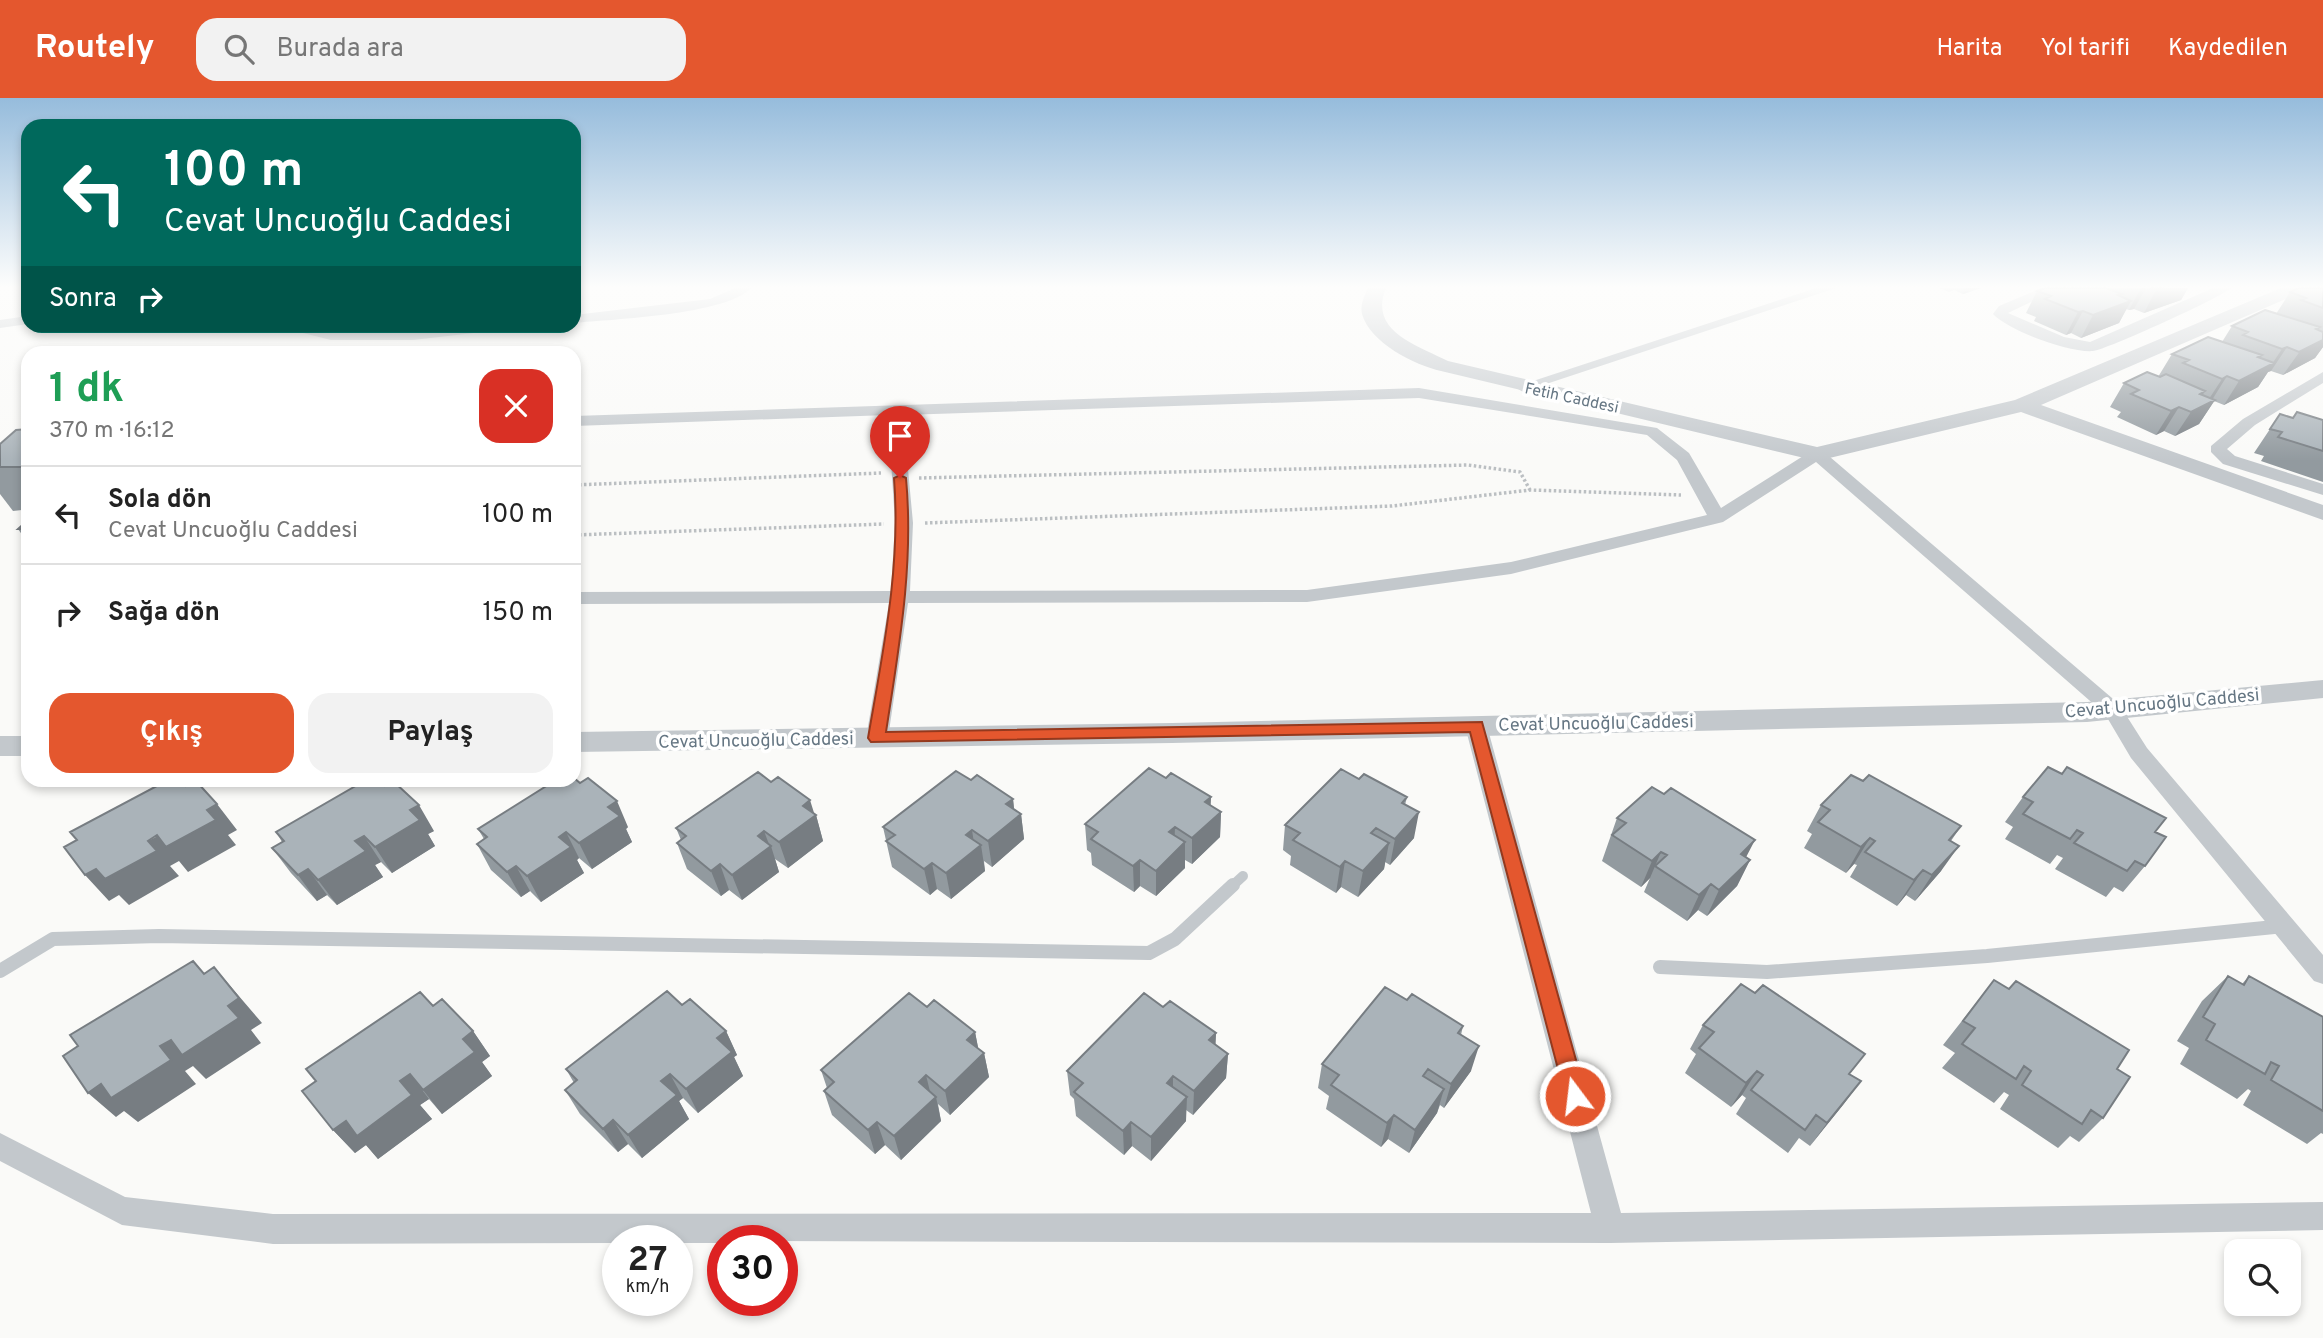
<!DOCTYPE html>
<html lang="tr">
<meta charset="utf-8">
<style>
body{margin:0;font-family:Overpass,sans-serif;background:#f2f2f2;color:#222;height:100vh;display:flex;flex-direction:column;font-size:26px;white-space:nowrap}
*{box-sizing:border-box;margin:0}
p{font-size:23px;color:#767676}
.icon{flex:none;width:38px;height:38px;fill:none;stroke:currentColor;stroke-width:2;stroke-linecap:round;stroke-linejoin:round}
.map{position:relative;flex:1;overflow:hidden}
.drawer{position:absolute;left:21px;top:248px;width:560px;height:441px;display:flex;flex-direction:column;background:#fff;border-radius:21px;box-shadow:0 4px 10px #0003}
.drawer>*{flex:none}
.hud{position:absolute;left:21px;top:21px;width:560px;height:214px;border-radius:21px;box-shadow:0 4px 10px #0003;background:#00695c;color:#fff;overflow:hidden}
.controls{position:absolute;left:2224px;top:1141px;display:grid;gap:14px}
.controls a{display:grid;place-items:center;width:77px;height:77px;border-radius:14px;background:#fff;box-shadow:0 4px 10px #0003;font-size:35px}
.speed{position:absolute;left:602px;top:1127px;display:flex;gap:14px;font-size:35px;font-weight:700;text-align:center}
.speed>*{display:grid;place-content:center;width:91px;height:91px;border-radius:50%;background:#fff;box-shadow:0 4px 10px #0003;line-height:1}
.speed small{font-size:18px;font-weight:400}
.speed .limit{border:10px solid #d22;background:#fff;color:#111}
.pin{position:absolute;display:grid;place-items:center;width:60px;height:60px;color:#fff;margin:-72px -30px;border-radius:50% 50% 50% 0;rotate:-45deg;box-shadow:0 0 7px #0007}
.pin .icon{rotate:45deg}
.me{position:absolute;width:77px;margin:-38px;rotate:345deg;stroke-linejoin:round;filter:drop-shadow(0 0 5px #0008)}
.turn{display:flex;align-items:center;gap:24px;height:147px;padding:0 28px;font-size:32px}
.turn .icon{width:91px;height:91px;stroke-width:2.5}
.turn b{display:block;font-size:49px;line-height:60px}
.then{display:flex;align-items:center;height:66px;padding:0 28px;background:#0003;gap:14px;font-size:26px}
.round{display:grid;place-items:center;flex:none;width:74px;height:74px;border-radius:21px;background:#f2f2f2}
.headline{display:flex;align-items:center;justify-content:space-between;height:119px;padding:0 28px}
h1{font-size:42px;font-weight:700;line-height:52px;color:#1e9e55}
.action{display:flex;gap:14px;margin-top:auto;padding:14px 28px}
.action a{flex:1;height:80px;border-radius:21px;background:#e4572e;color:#fff;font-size:28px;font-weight:700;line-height:80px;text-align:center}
.action a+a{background:#f2f2f2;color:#222}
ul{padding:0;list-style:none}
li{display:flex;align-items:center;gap:21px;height:98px;padding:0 28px;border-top:2px solid #e0e0e0}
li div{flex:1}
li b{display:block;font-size:26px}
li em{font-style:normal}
header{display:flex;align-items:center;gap:42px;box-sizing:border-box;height:98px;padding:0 35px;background:#e4572e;color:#fff}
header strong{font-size:33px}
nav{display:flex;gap:38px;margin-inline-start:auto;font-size:24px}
.search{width:490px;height:63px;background:#f2f2f2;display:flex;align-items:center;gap:18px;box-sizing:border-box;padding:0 24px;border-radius:21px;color:#767676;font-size:26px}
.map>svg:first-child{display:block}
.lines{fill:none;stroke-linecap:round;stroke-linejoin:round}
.path{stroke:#bbbfc2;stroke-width:3.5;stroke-dasharray:2.5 2.5;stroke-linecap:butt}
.service-far1{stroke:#c3c8cc;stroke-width:10}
.service{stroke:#c3c8cc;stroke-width:14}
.minor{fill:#c3c8cc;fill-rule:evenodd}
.tertiary{fill:#c3c8cc;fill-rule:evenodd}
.wall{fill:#929a9f}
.shaded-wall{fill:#777d82}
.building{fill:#aab3b9;stroke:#777d82;stroke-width:2}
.route{fill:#e4572e;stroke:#94391e;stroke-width:2}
.labels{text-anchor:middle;stroke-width:7;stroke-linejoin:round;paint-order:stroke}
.far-street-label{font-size:16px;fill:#657683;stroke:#fff}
.street-label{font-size:18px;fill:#657683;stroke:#fff}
</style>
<header>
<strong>Routely</strong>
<div class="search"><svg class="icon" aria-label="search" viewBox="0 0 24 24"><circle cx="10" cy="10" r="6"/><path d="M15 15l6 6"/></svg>Burada ara</div>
<nav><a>Harita</a><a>Yol tarifi</a><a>Kaydedilen</a></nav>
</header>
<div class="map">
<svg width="2323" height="1240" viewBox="0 0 2323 1240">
<rect width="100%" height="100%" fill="#fafaf8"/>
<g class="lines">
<path class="path" d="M919,380L1468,367L1520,374L1530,392
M574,387L881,375
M925,425L1392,408L1530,392L1681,397
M574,437L884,426"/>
<path class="service-far1" d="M1231,789L1243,778"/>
<path class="service" d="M1660,869L1767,874L1987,858L2284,828
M0,873L53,841L159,838L1149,855L1175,841L1233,787"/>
<path class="minor" d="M735,190H751C726,217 613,221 574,225V217L710,201Z
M1816,190H1836L1528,292L1523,294L1515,289Z
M2042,190H2060L2008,215L2064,239L2090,244L2213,190H2231C2222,199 2106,252 2093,253C2070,255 2009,233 1993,216L1999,208Z
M28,218V226L0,230V222Z
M275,228H301L331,234H413L467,228H507L500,232L413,242H331Z
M2323,274V285L2255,327L2227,351L2235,358L2323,386V397L2223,366L2211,354V348L2243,321Z
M1419,290L1657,330L1689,355L1721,410L1811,353H1823L2119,606L2147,650L2323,857V886L2314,883L2131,660L2105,616L1816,364L1723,424L1511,476L1307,504L908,505L888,640L885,645H869L866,640L889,505L574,506V494L891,493L895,425L888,317L574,328V318ZM1419,300L1647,337L1677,362L1707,417L1511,464L1307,492L910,493L913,425L903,317Z
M1476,621L1483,623L1487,628L1621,1115L2323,1104V1132L1610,1145L723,1143V1145H677V1143H618V1145L273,1146L122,1127L0,1063V1035L125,1099L273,1116L1591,1115L1465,628L1469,623Z"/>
<path class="tertiary" d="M1368,190H1386C1368,233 1416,247 1448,263L1817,349L2015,302L2281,190H2305L2302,194L2041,307L2323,407V422L2021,314L1817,363L1441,273C1415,267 1370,245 1362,216C1360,207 1364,199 1368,190Z
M2323,582V600L2087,624L1172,645L574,654V634L1172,625L2087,604Z
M0,638H28V658H0Z"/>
</g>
<path class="wall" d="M1939,190H1981L1963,196L1954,192L1949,194Z
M2045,190H2188L2181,202L2144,215L2134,211L2129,212L2126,211L2119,225L2081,240L2071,235L2066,237L2034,223L2036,219L2026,215L2037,193Z
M2323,190V249L2315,260L2283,277L2271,273L2268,274L2258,289L2224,307L2214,303L2199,326L2175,338L2164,333L2156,337L2117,319L2121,314L2110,309L2124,285L2158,279L2172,256L2222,244L2232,228L2276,216L2290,194Z
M2280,316L2293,320L2323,322V384L2261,363L2264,358L2254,355Z
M28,331V416H25L22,412L13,413L0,396V346Z
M28,422V445L18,431Z
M1166,680L1211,699L1210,707L1221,714L1220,739L1192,766L1185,762V770L1156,798L1140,788L1134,794L1092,767L1091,755L1087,752L1085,726Z
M1359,681L1407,699L1405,707L1414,740L1390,767L1385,764L1384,771L1358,799L1341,789L1336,795L1290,767L1291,758L1283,752L1285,727Z
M971,682L1013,701L1014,711L1021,716L1024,741L992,769L984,763L985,773L951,801L937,791L930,797L892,769L883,729Z
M1863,683L1961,728L1951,743L1941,773L1915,803L1906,797L1897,808L1850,779L1857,767L1854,766L1846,775L1804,750L1812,736L1807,733L1821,707Z
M2023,699L2145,768L2123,794L2114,789L2106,799L2055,771L2063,760L2057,757L2050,766L2005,741L2013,729L2005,724Z
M814,716L816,717L823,743L788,770L775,761L779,774L742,802L729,792L721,798L687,771L677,745L681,742L676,730Z
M1617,720L1746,759L1750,762L1737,788L1707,818L1698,812L1687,823L1644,794L1650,780L1641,789L1602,763Z
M628,729L626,731L632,744L592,771L579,760L577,762L584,775L541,804L530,793L521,799L491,772L477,746L484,741L478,731Z
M434,733L428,736L435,748L392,775L381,764L375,767L383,779L337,807L327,797L317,803L291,775L272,750L282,744L276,734Z
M2228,878L2242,886L2249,878L2323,919V1036L2321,1035L2307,1046L2243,1007L2251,993L2248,991L2237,1001L2180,966L2189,950L2177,943L2202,903Z
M1994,882L2117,971L2103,1020L2079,1044L2070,1038L2058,1050L2000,1011L2009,997L2004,994L1994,1005L1942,970L1955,955L1943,947Z
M1407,902L1463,928L1461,937L1471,973L1444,1010L1440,1007L1437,1015L1409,1055L1388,1041L1381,1049L1326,1011L1329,998L1318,990L1322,966Z
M682,907L726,933L737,957L734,959L743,978L698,1015L683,1000L679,1003L689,1021L642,1060L628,1046L618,1054L580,1016L565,992L574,985L566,971Z
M433,908L473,933L490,958L482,964L492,978L442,1016L429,1001L420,1007L432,1021L378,1061L366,1047L355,1055L333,1032L316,983Z
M927,909L975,934L978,950L984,955L989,979L950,1017L938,1006L941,1023L901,1062L885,1047L875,1056L832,1017L824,993L827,990L821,972Z
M1163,909L1216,935L1215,947L1228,956L1226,980L1193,1017L1186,1012V1023L1151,1063L1132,1048L1124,1057L1076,1018L1074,1001L1070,997L1067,973Z
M1703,927L1850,976L1861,983L1810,1048L1799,1040L1788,1055L1736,1016L1746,1000L1742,997L1731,1009L1685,975L1696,956L1690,951Z"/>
<path class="shaded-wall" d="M1965,190H1981L1963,196Z
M2141,190H2146L2134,211L2129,212Z
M2164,190H2188L2181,202L2144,215L2156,192Z
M2122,196L2115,209L2131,203L2119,225L2081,240L2093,217L2118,197Z
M2083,213L2071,235L2066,237L2078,214Z
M2320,229L2305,251L2323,242V249L2315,260L2283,277L2316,231Z
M2287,249L2271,273L2268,274L2258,289L2224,307L2239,283L2258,259L2262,257L2248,279L2272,266L2282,251Z
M2227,278L2212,302L2207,304L2222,281Z
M2205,293L2193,313L2215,302L2199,326L2175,338L2191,314L2200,296Z
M2179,309L2164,333L2156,337L2171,313Z
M1211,699L1210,724L1221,714L1220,739L1192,766V740L1205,704Z
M1013,701L1015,720L1021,716L1024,741L992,769L988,743L1006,706Z
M810,702L815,718L816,717L823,743L788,770L779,744L803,708Z
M617,703L628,729L626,731L632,744L592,771L579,745L608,709Z
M217,706L237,732L228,737L236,747L188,774L179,763L170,768L179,778L129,807L119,797L109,803L85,777Z
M419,707L434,733L428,736L435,748L392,775L375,749L410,712Z
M1419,714L1414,740L1390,767L1395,741Z
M1175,729L1174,755L1185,744V770L1156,798V773L1169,734Z
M972,732L975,752L981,747L985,773L951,801L946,775L966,737Z
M764,733L770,749L771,748L779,774L742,802L732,777L758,738Z
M566,734L579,760L577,762L584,775L541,804L527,778L559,739Z
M364,738L381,764L375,767L383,779L337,807L318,782L355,743Z
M1870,740L1854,766L1846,775L1861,749Z
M1755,742L1742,767L1741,756Z
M1389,745L1384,771L1358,799L1363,773Z
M1959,748L1941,773L1915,803L1932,777Z
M1661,754L1650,780L1641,789L1652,763Z
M1140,762V788L1134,794L1133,768Z
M1750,762L1737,788L1707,818L1719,792Z
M1345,763L1341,789L1336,795L1340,769Z
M932,765L937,791L930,797L924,771Z
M720,766L729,792L721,798L711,773Z
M516,768L530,793L521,799L507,774Z
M308,771L327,797L317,803L298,777Z
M1923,772L1906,797L1897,808L1914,782Z
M1711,786L1698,812L1687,823L1699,797Z
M214,869L262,925L251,932L261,945L206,981L193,968L185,973L196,986L138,1024L124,1013L116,1019L88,995L160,948L228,908Z
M473,933L490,958L482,964L492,978L442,1016L423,992L463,941Z
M726,933L737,957L734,959L743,978L698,1015L686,991L717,940Z
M975,934L980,959L967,942Z
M1216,935L1215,959L1209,942Z
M1479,948L1471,973L1444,1010L1451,986Z
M984,955L989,979L950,1017L945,993Z
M1228,956L1226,980L1193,1017L1194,993Z
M1757,973L1742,997L1731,1009L1746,985Z
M410,976L429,1001L420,1007L432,1021L378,1061L366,1047L355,1055L333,1032Z
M670,976L683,1000L679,1003L689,1021L642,1060L628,1037L661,983Z
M926,977L932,1002L919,984Z
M1173,978V1002L1167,985Z
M1861,983L1843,1007L1810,1048L1827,1025Z
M1444,991L1437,1015L1409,1055L1415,1032Z
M936,999L941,1023L901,1062L894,1038Z
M1187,999L1186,1023L1151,1063V1039Z
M1394,1017L1388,1041L1381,1049L1387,1025Z
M613,1022L628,1046L618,1054L603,1031Z
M877,1024L885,1047L875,1056L868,1032Z
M1131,1024L1132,1048L1124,1057L1123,1033Z"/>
<path class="building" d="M2045,190H2106L2122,196L2118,197L2131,203L2093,217L2083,213L2078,214L2045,201L2051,198L2037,193Z
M2150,190H2164L2156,192Z
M2299,190H2323V210L2301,202L2306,200L2290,194Z
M2265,212L2320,229L2316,231L2323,234V242L2299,254L2287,249L2282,251L2243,237L2248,234L2232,228Z
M2208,239L2262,257L2258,259L2274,265L2239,283L2227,278L2222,281L2183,265L2189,262L2172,256Z
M2147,274L2160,279L2166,276L2205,293L2200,296L2215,302L2191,314L2179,309L2171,313L2131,296L2139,292L2124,285Z
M2297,314L2323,322V353L2278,339L2282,334L2270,331L2280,316L2293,320Z
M28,331V369H0V346L16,332Z
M28,422V431H18Z
M2048,669L2062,676L2067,669L2166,720L2155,734L2166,739L2145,768L2135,763L2127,773L2074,745L2083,735L2077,732L2070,741L2023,716L2033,704L2023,699Z
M1149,670L1166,680L1171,675L1211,699L1205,704L1221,714L1192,740L1175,729L1169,734L1185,744L1156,773L1140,762L1133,768L1091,741L1098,734L1085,726Z
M1341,671L1359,681L1364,676L1407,699L1402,705L1419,714L1395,741L1376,730L1371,735L1389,745L1363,773L1345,763L1340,769L1293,742L1300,735L1285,727Z
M956,673L971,682L977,677L1013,701L1006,706L1021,716L988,743L972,732L966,737L981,747L946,775L932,765L924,771L886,743L895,737L883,729Z
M758,674L771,684L778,679L810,702L803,708L816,717L779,744L764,733L758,738L771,748L732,777L720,766L711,773L677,745L686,738L676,730Z
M1851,677L1863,683L1869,677L1961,728L1949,742L1959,748L1932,777L1923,772L1914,782L1865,754L1875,743L1870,740L1861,749L1818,724L1830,712L1821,707Z
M574,680L580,685L588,680L617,703L608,709L620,718L579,745L566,734L559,739L571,749L527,778L516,768L507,774L477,746L487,739L478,731L556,682H574Z
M168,682H181L186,688L196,683L217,706L207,712L216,722L166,749L157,737L148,743L157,753L105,781L96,771L85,777L64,749L77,742L70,734Z
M366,682H379L385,688L393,683L419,707L410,712L420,722L375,749L364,738L355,743L366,753L318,782L308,771L298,777L272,750L284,743L276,734Z
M1652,689L1664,696L1671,690L1755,742L1741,756L1750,762L1719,792L1711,786L1699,797L1655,768L1667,757L1661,754L1652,763L1612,737L1626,725L1617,720Z
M193,863L204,876L214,869L239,900L228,908L239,920L182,957L171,942L160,948L171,962L111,1000L101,986L88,995L63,958L78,948L70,937Z
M2228,878L2244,887L2249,878L2323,919V1013L2271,982L2279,968L2271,964L2265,976L2206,942L2215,926L2203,919Z
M1994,882L2009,891L2016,883L2129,952L2117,971L2130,979L2103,1020L2091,1012L2082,1026L2022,987L2031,973L2024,968L2016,981L1962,946L1975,930L1963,923Z
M1741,886L1755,895L1763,887L1865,956L1849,976L1861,983L1827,1025L1816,1017L1805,1032L1751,992L1763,977L1757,973L1746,985L1699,950L1714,934L1703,927Z
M1385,889L1407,902L1412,896L1463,928L1458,935L1479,948L1451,986L1428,971L1423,978L1444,991L1415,1032L1394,1017L1387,1025L1331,987L1339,977L1322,966Z
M667,893L682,907L690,901L726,933L717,940L732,954L686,991L670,976L661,983L677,997L628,1037L613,1022L603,1031L565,992L577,982L566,971Z
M420,894L433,908L442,901L473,933L463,941L475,954L423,992L410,976L400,983L412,997L357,1038L346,1023L333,1032L302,993L316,983L306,971Z
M909,895L927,909L934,902L975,934L967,942L984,955L945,993L926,977L919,984L936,999L894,1038L877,1024L868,1032L824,993L834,984L821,972Z
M1144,895L1163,909L1170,903L1216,935L1209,942L1228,956L1194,993L1173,978L1167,985L1187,999L1151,1039L1131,1024L1123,1033L1074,994L1083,985L1067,973Z"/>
<linearGradient id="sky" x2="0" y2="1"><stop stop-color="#96bcdc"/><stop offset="0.52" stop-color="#fdfdfc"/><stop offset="1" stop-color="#fdfdfc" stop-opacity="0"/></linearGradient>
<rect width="2323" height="363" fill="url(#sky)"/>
<path class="route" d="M900,377L906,380C914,467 899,549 886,634L1482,624L1586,998L1583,1005L1575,1008L1568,1005L1565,998L1470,634L871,644L868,640C883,553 901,469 894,380Z"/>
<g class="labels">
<g class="far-street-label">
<text transform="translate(1572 299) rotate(12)" y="6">Fetih Caddesi</text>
</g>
<g class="street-label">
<text transform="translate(2162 605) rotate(-5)" y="6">Cevat Uncuoğlu Caddesi</text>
<text transform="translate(1596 625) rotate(-1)" y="6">Cevat Uncuoğlu Caddesi</text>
<text transform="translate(756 642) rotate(-1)" y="6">Cevat Uncuoğlu Caddesi</text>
</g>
</g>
</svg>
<div class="controls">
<a><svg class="icon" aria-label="search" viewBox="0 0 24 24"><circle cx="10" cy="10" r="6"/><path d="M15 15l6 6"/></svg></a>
</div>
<div class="speed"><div>27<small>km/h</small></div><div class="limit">30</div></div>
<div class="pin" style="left:900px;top:380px;background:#d93025"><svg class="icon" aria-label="arrive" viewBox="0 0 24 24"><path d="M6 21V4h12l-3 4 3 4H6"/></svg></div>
<svg class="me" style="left:1575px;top:998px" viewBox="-20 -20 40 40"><circle r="17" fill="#e4572e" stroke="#fff" stroke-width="3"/><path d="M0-11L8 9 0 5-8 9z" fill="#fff"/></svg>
<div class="hud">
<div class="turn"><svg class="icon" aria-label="left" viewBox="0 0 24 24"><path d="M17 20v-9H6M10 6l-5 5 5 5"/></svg><div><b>100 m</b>Cevat Uncuoğlu Caddesi</div></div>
<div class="then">Sonra<svg class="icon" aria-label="right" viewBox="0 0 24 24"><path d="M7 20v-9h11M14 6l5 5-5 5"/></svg></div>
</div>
<section class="drawer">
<div class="headline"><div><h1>1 dk</h1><p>370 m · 16:12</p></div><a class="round" style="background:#d93025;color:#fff"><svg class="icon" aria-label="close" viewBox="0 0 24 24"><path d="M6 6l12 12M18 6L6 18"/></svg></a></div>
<ul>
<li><svg class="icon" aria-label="left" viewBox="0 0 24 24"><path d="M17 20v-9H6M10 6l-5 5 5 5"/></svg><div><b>Sola dön</b><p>Cevat Uncuoğlu Caddesi</p></div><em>100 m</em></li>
<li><svg class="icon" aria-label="right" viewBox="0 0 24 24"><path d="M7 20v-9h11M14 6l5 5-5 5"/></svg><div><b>Sağa dön</b></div><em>150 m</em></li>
</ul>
<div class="action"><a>Çıkış</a><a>Paylaş</a></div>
</section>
</div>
